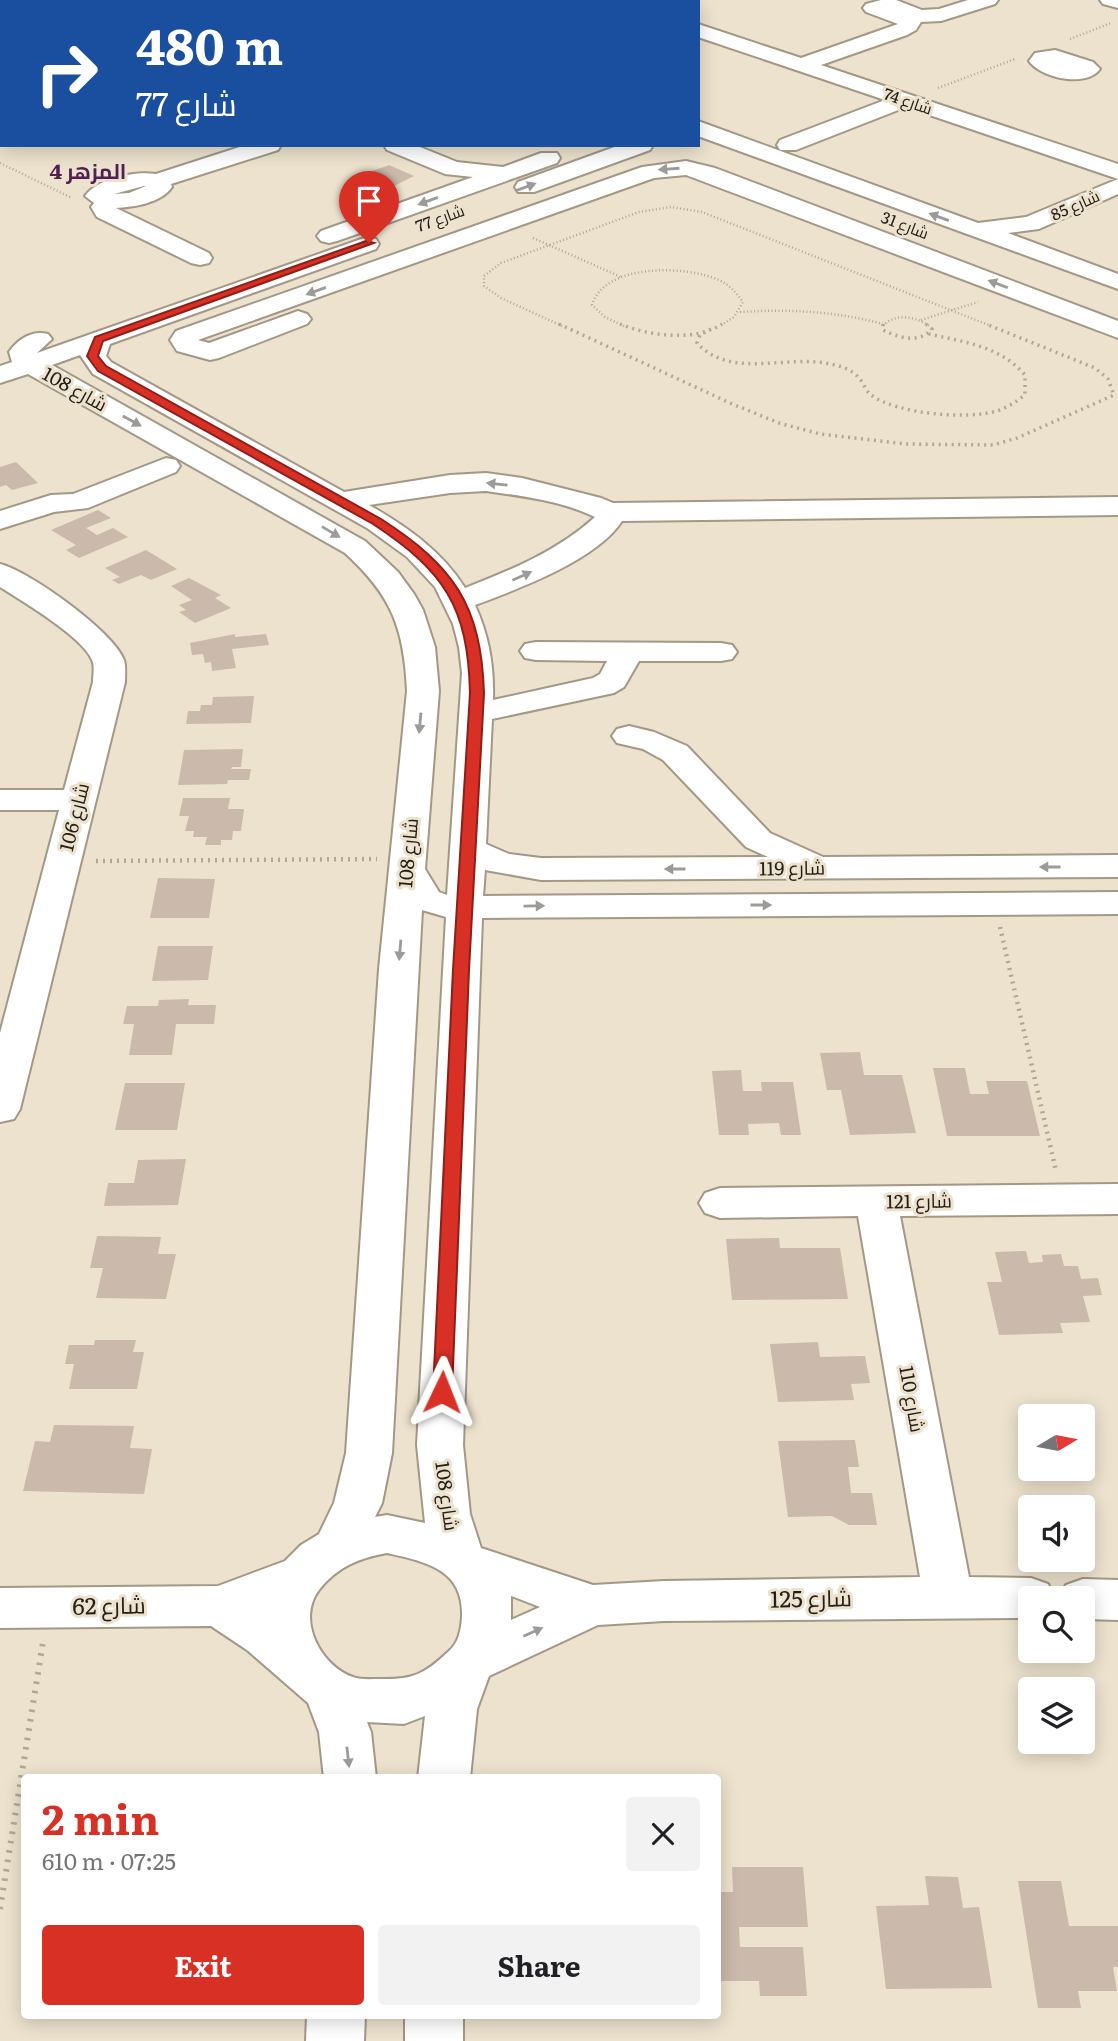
<!DOCTYPE html>
<meta charset="utf-8">
<style>
body{margin:0;font-family:Literata,Cairo,serif;background:#f2f2f2;color:#202124;height:100vh;display:flex;flex-direction:column;font-size:26px;white-space:nowrap}
*{box-sizing:border-box;margin:0}
p{font-size:23px;color:#757577}
.icon{flex:none;width:38px;height:38px;fill:none;stroke:currentColor;stroke-width:2;stroke-linecap:round;stroke-linejoin:round}
.map{position:relative;flex:1;overflow:hidden}
.panel{position:absolute;left:21px;top:1774px;width:700px;height:245px;display:flex;flex-direction:column;background:#fff;border-radius:7px;box-shadow:0 4px 18px #0003}
.panel>*{flex:none}
.top-card{position:absolute;left:0px;top:0px;width:700px;height:147px;box-shadow:0 4px 18px #0003;background:#1a4fa0;color:#fff;overflow:hidden}
.needle{width:46px;rotate:80deg}
.buttons{position:absolute;left:1018px;top:1404px;display:grid;gap:14px}
.buttons a{display:grid;place-items:center;width:77px;height:77px;border-radius:7px;background:#fff;box-shadow:0 4px 18px #0003;font-size:35px}
.pin{position:absolute;display:grid;place-items:center;width:60px;height:60px;color:#fff;margin:-72px -30px;border-radius:50% 50% 50% 0;rotate:-45deg;box-shadow:0 0 7px #0007}
.pin .icon{rotate:45deg}
.me{position:absolute;width:77px;margin:-38px;rotate:2deg;stroke-linejoin:round;filter:drop-shadow(0 0 5px #0008)}
.turn{display:flex;align-items:center;gap:24px;height:147px;padding:0 21px;font-size:32px}
.turn .icon{width:91px;height:91px;stroke-width:2.5}
.turn b{display:block;font-size:49px;line-height:60px}
.round{display:grid;place-items:center;flex:none;width:74px;height:74px;border-radius:7px;background:#f2f2f2}
.head{display:flex;align-items:center;justify-content:space-between;height:119px;padding:0 21px}
h1{font-size:42px;font-weight:700;line-height:52px;color:#d93025}
.cta{display:flex;gap:14px;margin-top:auto;padding:14px 21px}
.cta a{flex:1;height:80px;border-radius:7px;background:#d93025;color:#fff;font-size:28px;font-weight:700;line-height:80px;text-align:center}
.cta a+a{background:#f2f2f2;color:#202124}
.map>svg:first-child{display:block}
.building{fill:#cbb9ab}
.lines{fill:none;stroke-linecap:round;stroke-linejoin:round}
.minor-casing{stroke:#a29886;stroke-width:4}
.path-far3{stroke:#b0a897;stroke-width:2.5;stroke-dasharray:1 2.5;stroke-linecap:butt}
.path-far2{stroke:#b0a897;stroke-width:3.5;stroke-dasharray:2 4.5;stroke-linecap:butt}
.path-far1{stroke:#b0a897;stroke-width:4.5;stroke-dasharray:2 5;stroke-linecap:butt}
.path{stroke:#b0a897;stroke-width:6;stroke-dasharray:2.5 7;stroke-linecap:butt}
.minor{fill:#fff;fill-rule:evenodd}
.oneway{fill:#9c9b98}
.route{fill:#d93025;stroke:#8d1f18;stroke-width:2}
.labels{text-anchor:middle;stroke-width:6;stroke-linejoin:round;paint-order:stroke}
.far-street-label{font-size:16px;fill:#242019;stroke:#ece2ce}
.street-label{font-size:19px;fill:#242019;stroke:#ece2ce}
.far-district-label{font-size:21px;font-weight:bold;fill:#502152;stroke:#ece2ce}
.near-street-label{font-size:23px;fill:#242019;stroke:#ece2ce}
</style>
<div class="map">
<svg width="1118" height="2041" viewBox="0 0 1118 2041">
<rect width="100%" height="100%" fill="#ece2ce"/>
<path class="building" d="M389,165L414,176L394,186L362,175Z
M16,462L38,483L12,490L6,485L0,487V467Z
M98,510L111,518L86,528L97,535L113,528L128,537L79,558L66,550L76,545L51,530Z
M146,550L177,569L151,580L141,575L119,584L112,580L120,577L105,568Z
M189,578L221,595L215,598L231,608L195,623L179,612L186,610L179,605L192,600L171,586Z
M235,634V637L266,634L269,645L232,649L236,668L212,671L211,662L205,663L203,654L192,655L190,643Z
M254,696L251,723L186,724L188,711H200L201,705H212L213,697Z
M243,749L241,767H232L231,769H251L249,780H228L227,784L178,785L184,750Z
M183,798H230L228,809H244L241,831H233L232,840H221V845H205L207,837H193L194,831H185L189,816H179Z
M158,878L215,879L209,918H150Z
M158,946H213L208,980L152,981Z
M189,999L188,1005H216L214,1024H176L172,1055H129L134,1024H123L127,1006H158L159,1000Z
M860,1052L864,1075H902L916,1133L850,1135L841,1090H827L820,1053Z
M933,1068H965L970,1094H989L986,1081H1027L1040,1136H947Z
M741,1070L743,1091H762L761,1082H793L801,1135H781L779,1123L748,1124L749,1135H719L712,1071Z
M125,1083H185L177,1130H115Z
M186,1159L178,1205L104,1206L108,1183H134L138,1160Z
M97,1236L161,1237L158,1254H176L166,1299L96,1298L103,1268H90Z
M779,1238L780,1248H840L848,1299L732,1300L726,1239Z
M1026,1251L1029,1263L1043,1262L1042,1255L1061,1254L1064,1266H1078L1081,1279L1098,1278L1102,1295L1083,1296L1090,1322L1060,1323L1063,1333L999,1335L987,1282H1002L995,1252Z
M95,1340H136L133,1352H144L137,1389H69L74,1364H65L69,1345H94Z
M818,1342L820,1357L865,1356L870,1383L851,1384L854,1400L778,1402L770,1344Z
M54,1425L134,1426L130,1448L152,1449L144,1494L23,1491L35,1441L50,1442Z
M855,1440L859,1467H848L851,1493H872L877,1525H849L832,1516L788,1517L778,1441Z
M732,1867H803L808,1927H739L740,1947H803L807,1996H760L759,1981H718V1892H733Z
M925,1876L958,1877L963,1908L979,1907L992,1988L886,1989L876,1906L929,1905Z
M1018,1881H1061L1069,1926H1118V1967H1113L1117,1991H1078L1081,2008H1038Z"/>
<g class="lines">
<defs>
<path id="minor" d="M32,0H54L56,2H33Z
M306,0H328L330,2H307Z
M339,0H362L364,2H340Z
M373,0H393L372,2Z
M539,0H559L538,2Z
M602,0H625L627,2H603Z
M881,0H896L922,10L939,9L968,0H998L995,4L941,21L921,22L916,30L907,35L821,65L1118,164V179L906,107L796,150H780L777,145L780,140L885,100L698,37V24L801,58L898,24L866,12L863,8L866,4Z
M1100,0H1118V8L1103,4Z
M1055,50L1093,62L1100,69C1086,88 1041,78 1029,61L1035,53Z
M698,121L978,223L1026,217L1118,179V194L1039,229L1008,233L1118,274V289L698,136Z
M0,129H2V143H0Z
M246,145H281L278,150L171,184L172,187C161,203 134,207 116,208L209,253L212,258L209,263L200,265L191,263L97,217L91,207L94,203L85,196C98,178 135,171 156,174ZM146,186L129,193L114,194L144,186Z
M384,145H415L457,162L503,167L541,153H557L560,158L557,163L337,241L329,243L321,241L317,236L321,231L473,177L445,174L387,150Z
M620,145H653L650,150L534,192H518L515,187L518,182Z
M686,161L715,168L1118,321V338L686,175L654,178L198,340L209,343L298,311L307,314L311,319L307,324L219,358L210,360L177,351L170,340L176,331L642,167Z
M367,237L376,239L379,244L376,249L110,344L106,356L111,362L344,492L450,475L486,473L522,478L601,498L613,503L1118,497V515L622,521C597,560 518,589 475,605C489,636 494,665 493,700L593,678L600,674L607,661L536,660L525,658L520,651L525,644L536,642L721,643L732,645L737,652L732,659L721,661H639L624,687L614,693L492,719L486,844L509,854L541,858L768,857L746,847L663,760L643,749L617,743L612,736L617,729L629,726L654,732L687,746L770,833L823,857L1118,855V877L541,880L485,870L483,896L1118,892V914L482,918L463,1445L470,1514L481,1548L593,1585L664,1581L920,1577L858,1216L720,1218L705,1213L699,1203L705,1193L720,1188L1118,1184V1214L900,1216L969,1577L1031,1578L1048,1584L1055,1598H1031V1618L664,1621L598,1625L489,1676L477,1709L470,1778H418L425,1716L404,1724L367,1722L371,1732L376,1778H324L319,1732L308,1703L247,1650L211,1626L0,1628V1588L218,1586L285,1561L301,1545L319,1534L334,1503L346,1453L379,969L407,691C404,628 392,596 345,553L28,374L0,383V366L12,362L9,352C18,339 32,330 48,334L52,339L37,353ZM80,355L93,374L367,528L407,557L435,587L453,624L459,647L462,673L447,895L439,892L425,869L439,691L435,647L423,610L414,594L398,572L365,541L52,365ZM486,491C522,496 562,501 595,517C558,551 511,570 465,588C442,551 406,526 369,505L450,493ZM422,910L446,917L417,1445L425,1523L387,1515L375,1517L382,1503L392,1453ZM387,1553C426,1562 464,1569 462,1617C461,1630 459,1642 449,1651C425,1674 413,1680 379,1679C371,1679 361,1680 353,1677C321,1666 296,1620 319,1590C337,1567 359,1558 387,1553ZM511,1596L514,1597L540,1607L511,1620Z
M166,458L176,460L180,466L176,472L88,508L54,512L0,529V511L51,495L73,494Z
M0,564C29,571 113,631 124,660C126,667 125,675 125,682L20,1109L14,1119L0,1122V1033L59,810H0V790H64L93,682C93,675 95,666 92,660C83,637 22,601 0,587Z
M1083,1579L1118,1580V1620L1083,1619V1598H1059L1066,1585Z
M307,2016H365L364,2041H306Z
M405,2016H463V2041H405Z"/>
</defs>
<use href="#minor" class="minor-casing"/>
<path class="path-far3" d="M181,2L188,0
M1070,39L1111,23
M938,88L1015,59
M0,163L72,198
M533,238L621,277
M740,312C789,309 835,311 883,324
M921,320L978,302
M562,326L501,298L484,286V276L501,263L639,212L671,207L702,212L991,326
M624,326L605,317L592,305C605,263 685,265 719,280C730,285 736,293 743,302L734,317L720,326
M883,326C894,313 916,316 929,326"/>
<path class="path-far2" d="M559,324L730,403L779,423L820,434L906,444L993,445L1017,438L1114,395L1108,379L1095,368L986,324
M620,324C649,336 695,342 722,324
M883,324V330C899,338 919,344 932,329L926,324
M711,329L700,335L697,343C731,380 787,354 830,364C843,366 855,371 862,382C865,387 867,392 871,395C897,414 967,420 997,411C1008,407 1016,402 1025,395V375C1000,346 964,342 929,334"/>
<path class="path-far1" d="M96,861L377,859
M1000,927L1056,1171"/>
<path class="path" d="M0,1909L43,1642"/>
<use href="#minor" class="minor"/>
</g>
<defs><path id="oneway-solid" d="M-6-.8H1V-3.2L6.5 0L1 3.2V.8H-6Z" transform="scale(1.75)"/></defs>
<g class="oneway">
<use href="#oneway-solid" transform="translate(669 169) rotate(176)"/>
<use href="#oneway-solid" transform="translate(526 187) rotate(-20)"/>
<use href="#oneway-solid" transform="translate(428 201) rotate(160)"/>
<use href="#oneway-solid" transform="translate(939 217) rotate(-160)"/>
<use href="#oneway-solid" transform="translate(998 284) rotate(-159)"/>
<use href="#oneway-solid" transform="translate(316 291) rotate(160)"/>
<use href="#oneway-solid" transform="translate(132 421) rotate(29)"/>
<use href="#oneway-solid" transform="translate(497 484) rotate(-174)"/>
<use href="#oneway-solid" transform="translate(331 532) rotate(31)"/>
<use href="#oneway-solid" transform="translate(522 576) rotate(-24)"/>
<use href="#oneway-solid" transform="translate(420 723) rotate(95)"/>
<use href="#oneway-solid" transform="translate(1050 867) rotate(180)"/>
<use href="#oneway-solid" transform="translate(675 869) rotate(180)"/>
<use href="#oneway-solid" transform="translate(761 905)"/>
<use href="#oneway-solid" transform="translate(534 906) rotate(-1)"/>
<use href="#oneway-solid" transform="translate(400 950) rotate(95)"/>
<use href="#oneway-solid" transform="translate(533 1632) rotate(-24)"/>
<use href="#oneway-solid" transform="translate(348 1757) rotate(84)"/>
</g>
<path class="route" d="M366,241L374,243L103,341L98,356L106,366L381,519C454,566 481,605 484,693L469,970L452,1392L449,1398H436L433,1392L453,970L470,693C468,606 444,571 373,524L98,371L87,356L95,337Z"/>
<g class="labels">
<g class="far-street-label">
<text transform="translate(908 101) rotate(19)" y="6">شارع 74</text>
<text transform="translate(1075 205) rotate(-24)" y="6">شارع 85</text>
<text transform="translate(440 218) rotate(-20)" y="6">شارع 77</text>
<text transform="translate(905 225) rotate(21)" y="6">شارع 31</text>
</g>
<g class="street-label">
<text transform="translate(75 389) rotate(29)" y="7">شارع 108</text>
<text transform="translate(74 817) rotate(-76)" y="7">شارع 106</text>
<text transform="translate(408 853) rotate(-85)" y="7">شارع 108</text>
<text transform="translate(792 868) rotate(-1)" y="7">شارع 119</text>
<text transform="translate(919 1201) rotate(-1)" y="7">شارع 121</text>
<text transform="translate(912 1399) rotate(80)" y="7">شارع 110</text>
<text transform="translate(447 1496) rotate(82)" y="7">شارع 108</text>
</g>
<g class="far-district-label">
<text x="88" y="179">المزهر 4</text>
</g>
<g class="near-street-label">
<text transform="translate(811 1599) rotate(-1)" y="8">شارع 125</text>
<text transform="translate(109 1606) rotate(-1)" y="8">شارع 62</text>
</g>
</g>
</svg>
<div class="buttons">
<a><svg class="needle" viewBox="-14 -14 28 28"><path d="M0-13l5 13h-10z" fill="#e53935"/><path d="M0 13l5-13h-10z" fill="#757577"/></svg></a>
<a><svg class="icon" aria-label="sound" viewBox="0 0 24 24"><path d="M4 9h4l5-4v14l-5-4H4zM17 9q2 3 0 6"/></svg></a>
<a><svg class="icon" aria-label="search" viewBox="0 0 24 24"><circle cx="10" cy="10" r="6"/><path d="M15 15l6 6"/></svg></a>
<a><svg class="icon" aria-label="layers" viewBox="0 0 24 24"><path d="M12 4l9 5-9 5-9-5zM3 14l9 5 9-5"/></svg></a>
</div>
<div class="pin" style="left:369px;top:243px;background:#d93025"><svg class="icon" aria-label="arrive" viewBox="0 0 24 24"><path d="M6 21V4h12l-3 4 3 4H6"/></svg></div>
<svg class="me" style="left:442px;top:1392px" viewBox="-20 -20 40 40"><path d="M0-17L14 15 0 8-14 15z" fill="#d93025" stroke="#fff" stroke-width="4"/></svg>
<div class="top-card">
<div class="turn"><svg class="icon" aria-label="right" viewBox="0 0 24 24"><path d="M7 20v-9h11M14 6l5 5-5 5"/></svg><div><b>480 m</b>شارع 77</div></div>
</div>
<section class="panel">
<div class="head"><div><h1>2 min</h1><p>610 m · 07:25</p></div><a class="round"><svg class="icon" aria-label="close" viewBox="0 0 24 24"><path d="M6 6l12 12M18 6L6 18"/></svg></a></div>
<div class="cta"><a>Exit</a><a>Share</a></div>
</section>
</div>
